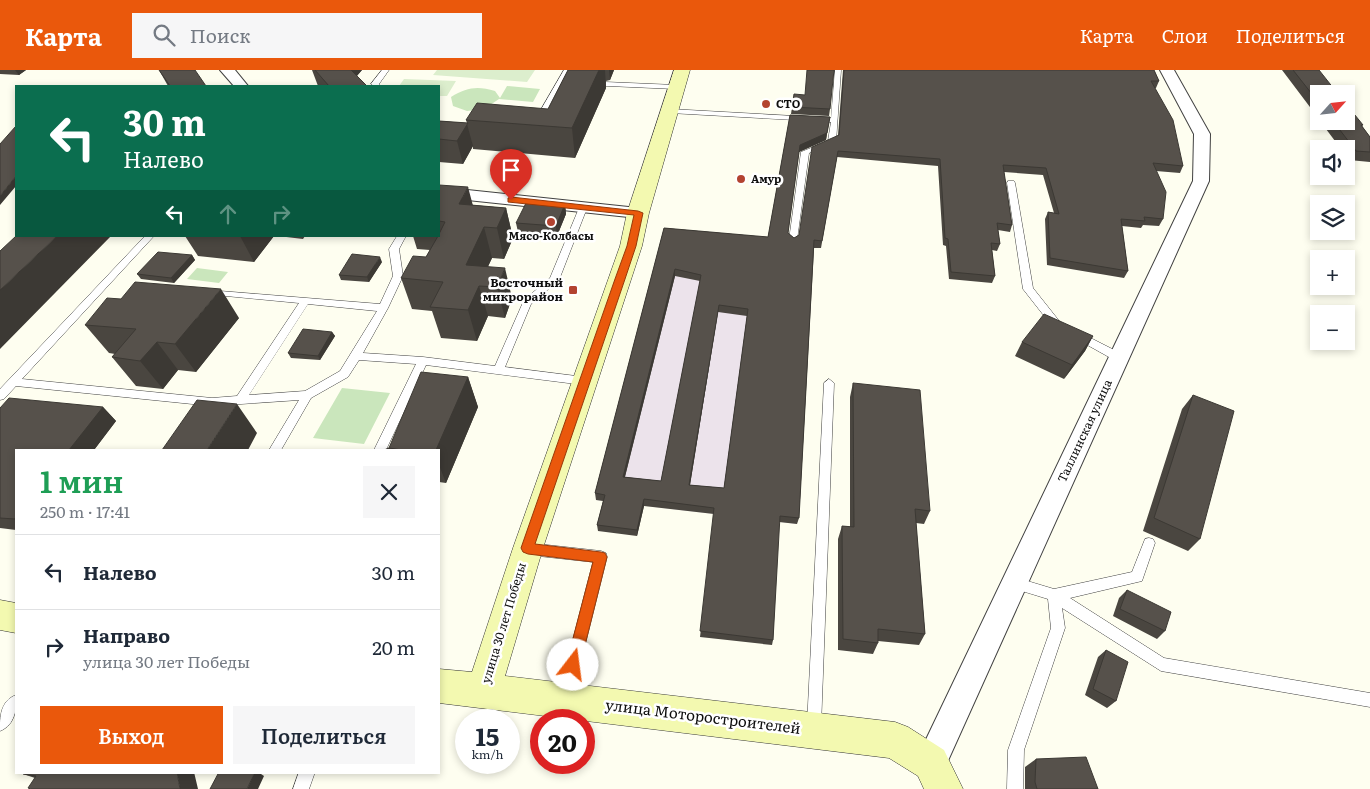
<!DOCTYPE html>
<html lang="ru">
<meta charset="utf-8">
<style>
body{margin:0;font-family:Literata,serif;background:#f6f6f7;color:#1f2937;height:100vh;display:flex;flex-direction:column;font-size:19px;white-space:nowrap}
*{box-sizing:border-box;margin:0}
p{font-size:16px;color:#747a83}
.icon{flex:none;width:28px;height:28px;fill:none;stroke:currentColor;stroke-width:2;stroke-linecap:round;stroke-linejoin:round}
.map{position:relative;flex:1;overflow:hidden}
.side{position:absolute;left:15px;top:379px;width:425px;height:325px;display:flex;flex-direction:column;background:#fff;border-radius:0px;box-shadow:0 2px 8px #0003}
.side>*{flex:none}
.banner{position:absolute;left:15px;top:15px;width:425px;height:152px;border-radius:0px;box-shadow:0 2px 8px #0003;background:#0b6e4f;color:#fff;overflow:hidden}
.needle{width:32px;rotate:63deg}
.tools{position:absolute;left:1310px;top:15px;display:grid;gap:10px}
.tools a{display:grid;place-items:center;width:45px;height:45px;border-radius:0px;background:#fff;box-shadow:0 2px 8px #0003;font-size:25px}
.speed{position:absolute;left:455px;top:639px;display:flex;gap:10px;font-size:25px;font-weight:700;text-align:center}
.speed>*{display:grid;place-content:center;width:65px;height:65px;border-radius:50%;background:#fff;box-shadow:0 2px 8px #0003;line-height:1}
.speed small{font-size:12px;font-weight:400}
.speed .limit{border:8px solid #d22;background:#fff;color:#111}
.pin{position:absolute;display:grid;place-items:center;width:42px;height:42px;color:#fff;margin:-51px -21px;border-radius:50% 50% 50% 0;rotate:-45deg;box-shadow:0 0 5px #0007}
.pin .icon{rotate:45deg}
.me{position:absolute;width:55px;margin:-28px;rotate:15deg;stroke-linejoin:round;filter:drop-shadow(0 0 4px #0008)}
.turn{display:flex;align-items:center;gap:18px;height:105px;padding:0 25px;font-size:22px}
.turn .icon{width:65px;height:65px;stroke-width:2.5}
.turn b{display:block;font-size:35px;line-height:42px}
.lanes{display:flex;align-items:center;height:48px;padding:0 25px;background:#0003;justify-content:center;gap:25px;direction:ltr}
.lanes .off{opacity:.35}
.round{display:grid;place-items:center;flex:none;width:52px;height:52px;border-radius:0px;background:#f6f6f7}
.summary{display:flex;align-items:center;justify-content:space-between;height:85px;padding:0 25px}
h1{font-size:30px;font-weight:600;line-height:38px;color:#1e9e55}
.primary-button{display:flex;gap:10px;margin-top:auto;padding:10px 25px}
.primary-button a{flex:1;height:58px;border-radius:0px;background:#ea580c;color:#fff;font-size:20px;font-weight:600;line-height:58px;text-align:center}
.primary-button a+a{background:#f6f6f7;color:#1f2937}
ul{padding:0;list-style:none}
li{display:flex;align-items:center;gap:15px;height:75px;padding:0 25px;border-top:1px solid #e0e1e3}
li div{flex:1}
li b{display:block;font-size:19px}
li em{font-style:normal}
header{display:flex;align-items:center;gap:30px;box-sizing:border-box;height:70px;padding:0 25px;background:#ea580c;color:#fff}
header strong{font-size:24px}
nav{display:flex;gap:28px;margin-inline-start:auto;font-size:18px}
.search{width:350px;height:45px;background:#f6f6f7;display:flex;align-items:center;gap:12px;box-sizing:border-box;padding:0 18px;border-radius:0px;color:#747a83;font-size:19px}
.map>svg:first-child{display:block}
.industrial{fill:#ece3eb}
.green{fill:#cae6bc}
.pitch{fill:#dceecd}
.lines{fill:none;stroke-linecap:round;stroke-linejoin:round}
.lane-casing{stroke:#414141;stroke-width:1}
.street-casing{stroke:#414141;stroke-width:2}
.secondary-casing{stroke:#303030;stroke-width:1}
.lane{fill:#fff;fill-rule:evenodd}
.street{fill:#fff;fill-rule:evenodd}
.secondary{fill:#f3f9b0;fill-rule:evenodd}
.wall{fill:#4a4640;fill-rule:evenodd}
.shaded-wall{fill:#3c3934}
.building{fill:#56514b;stroke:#3c3934;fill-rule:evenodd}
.route{fill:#ea580c;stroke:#983908}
.poi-dot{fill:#b34330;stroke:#fff;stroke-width:2}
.labels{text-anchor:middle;stroke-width:5;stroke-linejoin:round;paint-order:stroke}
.far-poi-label{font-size:11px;font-weight:bold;fill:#0e0e0e;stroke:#fff;text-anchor:start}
.poi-label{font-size:12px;font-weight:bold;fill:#0e0e0e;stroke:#fff;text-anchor:end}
.street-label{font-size:12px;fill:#0e0e0e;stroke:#fff}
.near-street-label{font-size:15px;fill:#0e0e0e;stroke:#fff}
</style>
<header>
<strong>Карта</strong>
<div class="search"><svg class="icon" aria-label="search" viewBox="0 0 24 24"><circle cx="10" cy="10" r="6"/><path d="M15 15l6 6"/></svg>Поиск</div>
<nav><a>Карта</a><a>Слои</a><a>Поделиться</a></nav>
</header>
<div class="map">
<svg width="1370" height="719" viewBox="0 0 1370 719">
<rect width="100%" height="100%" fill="#fefef0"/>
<path class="industrial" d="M664,165L813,178L797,454L596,430Z"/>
<path class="green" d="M507,16L540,19L533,32L499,29L484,39L467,41L453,36L451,27C467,17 478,16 495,21L500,28Z
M197,198L228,202L219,213L187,209Z
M342,318L390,323L364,374L313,368Z"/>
<path class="pitch" d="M437,0H535L527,12L433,5Z
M404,9L456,11L447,26H439V16H399Z"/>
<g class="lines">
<defs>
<path id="lane" d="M382,0H389L379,14L381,16H374L371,14Z
M564,0H570L543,50L536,52L535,50Z
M835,0H841L836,72L809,83L797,170L793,173L789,170L801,82L828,71L831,52L670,43L666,41L670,39L831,48Z
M605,12L676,15L680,17L676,19L608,16H605Z
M1008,111H1014L1015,113L1033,218L1060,252L1066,257L1065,259L1061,260L1052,256L1023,219L1007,113Z
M583,135L587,138L559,210L531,234L505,297L584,307L589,311L588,314L584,315L426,295L386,380H374L416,294L359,290L348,307L311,328L281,380H269L299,330L212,336L16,316L4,329L0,330V319L145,166H154L22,309L212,328L237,326L299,233L226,226L218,236H212L210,234L220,221L380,234L393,206L389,179L397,166H406L399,179L403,206L388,238L363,283L423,287L495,296L524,230L550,208L579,138ZM308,234L377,241L340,301L305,321L249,325Z
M1077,261L1124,285L1125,288L1124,291H1116L1073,267L1072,265Z
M829,309L834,313L821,656L819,661L814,663L809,661L807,656L824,313Z
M1149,468L1153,469L1155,473L1142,511L1070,528L1164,588L1370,623V637L1161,601L1062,538L1065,558L1024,680L1023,719H1007L1008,680L1051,558L1048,529L1009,517L1007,513L1009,509L1014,507L1054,519L1132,502L1145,469Z
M529,473L601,481L606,483L607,487L572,627L570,632L565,634L560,632L558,627L593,492L529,485L525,483L523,479L525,475Z
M16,625C17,639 15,655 0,661C0,647 0,631 16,625Z
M299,702H315L309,719H293Z"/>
<path id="street" d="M220,0H235L248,16H234Z
M1160,0H1174L1210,64L1209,111L942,704L931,708L920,704L916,693L920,682L1193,111L1194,64Z
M439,117L638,138L644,139L647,143L644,147L638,148L439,127Z"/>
<path id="secondary" d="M674,0H690L649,143L642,176L543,478L505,606L895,652L908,657L944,680L963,719H924L918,706L889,688L439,633V599L472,602L513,478L620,176L627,143Z
M0,530L16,533V563L0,560Z"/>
</defs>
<use href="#lane" class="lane-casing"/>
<use href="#street" class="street-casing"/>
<use href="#secondary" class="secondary-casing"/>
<use href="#lane" class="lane"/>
<use href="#street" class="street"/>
<use href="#secondary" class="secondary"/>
</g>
<path class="wall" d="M0,0H26L19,5L0,4Z
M159,0L206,16H168Z
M312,0H362L357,6L367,16H318Z
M568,0H614L610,10L606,11V18L575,88L473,79V76L463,94L439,92V51L467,53L466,50L548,39Z
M843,0H1154L1159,11L1156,18H1155L1183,96L1180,103L1156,101L1163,149L1159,156L1143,155L1141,158L1122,156L1128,201L1124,208L1047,195L1045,149L1048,142L1054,143L1043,105L1004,102L1012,155L1010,162L998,160L1000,174L997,181L992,180L995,206L992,213L949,209L946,176L943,175L938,96L837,87L821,178H814L799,448L797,454L779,452L773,570L772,575L700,567L714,444L644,436L637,466L598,461L597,455L603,431L596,430L595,423L664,158L768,167L790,45L830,47L826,70L799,82L788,163L794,168L799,165L838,66ZM675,206L700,211L661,411L625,407ZM718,242L747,246L724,418L690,415Z
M1282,0H1319V49Z
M805,25L830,39L829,46L791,44L792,37Z
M1320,51H1346L1363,55L1362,56L1370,67V92L1349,90L1346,86V79H1341Z
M439,115L473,135L506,138L513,168L504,189L492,188L488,196L512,228L505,248L488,246L477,271L441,268L432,241L412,239L401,208L426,187L430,180L417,179L413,166H439Z
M565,134L566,144L557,166L518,162L516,153Z
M185,166H274L254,192L198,186Z
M278,166H305L303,169Z
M192,185L195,190L174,213L141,209L137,204Z
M382,192L369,212L341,210L339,205Z
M239,248L196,302L178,300L163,319L136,316L112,287L115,284L109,283L85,255Z
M332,262L335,266L320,290L291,288L288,283Z
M1093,266L1085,281L1064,309L1015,286L1022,272Z
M468,307L478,337L446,413L439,412V380H384L389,378Z
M853,313L930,441L924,454L916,453L925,564L919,575L878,571V573L873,584L838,580V469L842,456L850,457V327Z
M1193,325L1200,469L1188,481L1143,461L1182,339Z
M103,337L116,351L94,380H16V460L0,458V338Z
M1127,520L1165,561L1157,569L1113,546L1119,528Z
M1106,580L1116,631L1107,638L1085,625L1098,587Z
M1036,689L1098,719H1025V697Z
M194,702L35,708L23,704Z"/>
<path class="shaded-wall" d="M15,0H26L19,5Z
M346,0H362L350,13Z
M599,0H605L606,18L575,88L572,58Z
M609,0H614L610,10Z
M467,54L473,76L463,94L457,71Z
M827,63L826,70L799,82L800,75Z
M16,106V116L0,135V126Z
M468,117L476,147L459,134Z
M565,134L566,144L557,166L556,156Z
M506,138L513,168L504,189L497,158Z
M484,157L492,188L475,225L466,195Z
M57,166H111L0,279V220Z
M240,166H274L254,192Z
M192,185L195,190L174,213L171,208Z
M380,187L382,192L369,212L367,207Z
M505,198L512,228L505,248L497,217Z
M675,199V206L623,414V407Z
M479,216L488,246L477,271L468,240Z
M221,219L239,248L196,302L175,274Z
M719,235L718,242L689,421V415Z
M332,262L335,266L320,290L318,286Z
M1093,266L1085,281L1064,309L1072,295Z
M157,272L178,300L163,319L140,291Z
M468,307L478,337L446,413L439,395V380H436Z
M237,334L257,363L248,380H207Z
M103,337L116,351L94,380H69Z
M644,429V436L637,466V460Z
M177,702H194L198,719H180Z
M255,702H258L264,706L258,719H247Z"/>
<path class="building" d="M159,0H195L206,16H170Z
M315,0H351L367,16H329Z
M568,0H599L572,58L466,50L477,33L548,39Z
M807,0H834L830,39L792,37L794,24L805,25Z
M844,0H1154L1159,11H1151L1173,50L1183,96L1153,93L1166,122L1163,149L1144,147L1145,151L1121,149L1128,201L1050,188L1048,142L1059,144L1046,98L1003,95L1012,155L997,153L1000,174L991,173L995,206L951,202L948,169L945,168L940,89L838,81L822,171L814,170L799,448L780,446L773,570L700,561L714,438L644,429L637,460L597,455L605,425L595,423L664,158L768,167L790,45L830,47L827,63L800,75L788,163L794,168L799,165L812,77L839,65ZM675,199L701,205L661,411L623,407ZM719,235L748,239L724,418L689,415Z
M1293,0H1319L1338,24H1319V33Z
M1346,34L1363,55H1361L1370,67V82L1356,81L1333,51H1346Z
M439,51L468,53L457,71L439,69Z
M16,56V106L0,126V74Z
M439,115L468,117L459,134L506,138L497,158L484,157L466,195L505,198L497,217L479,216L468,240L430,237L443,212L401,208L413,186L426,187L438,166H439V164L445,152L439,151Z
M527,131L565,134L556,156L516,153Z
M16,166H57L0,220V181Z
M158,182L192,185L171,208L137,204Z
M352,184L380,187L367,207L339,205Z
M135,212L221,219L175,274L157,272L140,291L112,287L136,259L85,255L107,228L121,229Z
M1044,244L1093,266L1072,295L1022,272Z
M303,259L332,262L318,286L288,283Z
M421,302L468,307L436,380H402L389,378L390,380H384L389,378Z
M853,313L920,320L930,441L915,439L925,564L878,559V573L843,569L842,456L854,457Z
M1193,325L1234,341L1200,469L1154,448Z
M9,328L103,337L69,380H16V447L15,449L0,448V338Z
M197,330L237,334L207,380H162Z
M1127,520L1171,542L1165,561L1120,539Z
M1106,580L1128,592L1116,631L1093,619Z
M1086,687L1098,719H1037L1035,712L1036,689Z
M24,702H177L180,719H31L28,718L36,706L23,704Z
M219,702H255L247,719H210Z"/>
<path class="route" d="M511,127L638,141L643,143L636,176L625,209L535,474L601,482L605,483L607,487L580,595L578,600L573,602L568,600L566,595L593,492L528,484L523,482L521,478L615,209L627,176L634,145L508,132V128Z"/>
<g class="poi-dot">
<circle cx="766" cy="34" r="5"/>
<circle cx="741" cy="109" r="5"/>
<circle cx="551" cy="152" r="5"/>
<rect x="568" y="215" width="10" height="10" rx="2.5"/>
</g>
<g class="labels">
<g class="far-poi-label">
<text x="776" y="38">СТО</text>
<text x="751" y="113">Амур</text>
<text x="551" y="170" text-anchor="middle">Мясо-Колбасы</text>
</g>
<g class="poi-label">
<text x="563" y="217">Восточный<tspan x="563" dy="14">микрорайон</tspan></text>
</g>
<g class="street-label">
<text transform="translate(1085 361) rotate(-65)" y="4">Таллинская улица</text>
<text transform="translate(504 553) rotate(-73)" y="4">улица 30 лет Победы</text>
</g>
<g class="near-street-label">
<text transform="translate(703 647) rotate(7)" y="5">улица Моторостроителей</text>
</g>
</g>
</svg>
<div class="tools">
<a><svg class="needle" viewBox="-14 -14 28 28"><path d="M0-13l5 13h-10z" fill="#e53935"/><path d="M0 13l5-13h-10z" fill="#747a83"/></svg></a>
<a><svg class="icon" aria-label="sound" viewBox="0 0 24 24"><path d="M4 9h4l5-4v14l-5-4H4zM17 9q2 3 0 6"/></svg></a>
<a><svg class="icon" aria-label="layers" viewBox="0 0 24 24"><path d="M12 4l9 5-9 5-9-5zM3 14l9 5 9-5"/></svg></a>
<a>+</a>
<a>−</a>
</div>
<div class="speed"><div>15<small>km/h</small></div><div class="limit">20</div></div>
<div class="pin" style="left:511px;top:130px;background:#d93025"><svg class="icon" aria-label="arrive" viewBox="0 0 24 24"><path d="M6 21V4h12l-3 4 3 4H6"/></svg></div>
<svg class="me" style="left:573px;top:595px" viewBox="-20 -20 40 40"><circle r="19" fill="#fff"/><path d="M0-13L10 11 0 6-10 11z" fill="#ea580c"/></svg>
<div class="banner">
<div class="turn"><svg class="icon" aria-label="left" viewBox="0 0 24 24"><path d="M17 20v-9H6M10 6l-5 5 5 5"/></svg><div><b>30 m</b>Налево</div></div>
<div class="lanes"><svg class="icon" aria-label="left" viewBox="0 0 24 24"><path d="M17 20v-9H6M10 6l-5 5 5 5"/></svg><svg class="icon off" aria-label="ahead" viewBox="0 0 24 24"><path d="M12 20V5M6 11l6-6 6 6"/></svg><svg class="icon off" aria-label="right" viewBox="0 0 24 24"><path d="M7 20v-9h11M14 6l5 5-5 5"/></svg></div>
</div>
<section class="side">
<div class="summary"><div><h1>1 мин</h1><p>250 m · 17:41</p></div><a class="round"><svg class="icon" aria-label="close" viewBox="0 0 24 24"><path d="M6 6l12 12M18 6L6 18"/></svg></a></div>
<ul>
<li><svg class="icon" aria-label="left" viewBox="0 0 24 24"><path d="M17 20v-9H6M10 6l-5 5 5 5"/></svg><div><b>Налево</b></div><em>30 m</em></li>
<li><svg class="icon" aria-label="right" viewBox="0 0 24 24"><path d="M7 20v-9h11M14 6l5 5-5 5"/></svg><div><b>Направо</b><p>улица 30 лет Победы</p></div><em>20 m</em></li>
</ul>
<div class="primary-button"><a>Выход</a><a>Поделиться</a></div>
</section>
</div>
